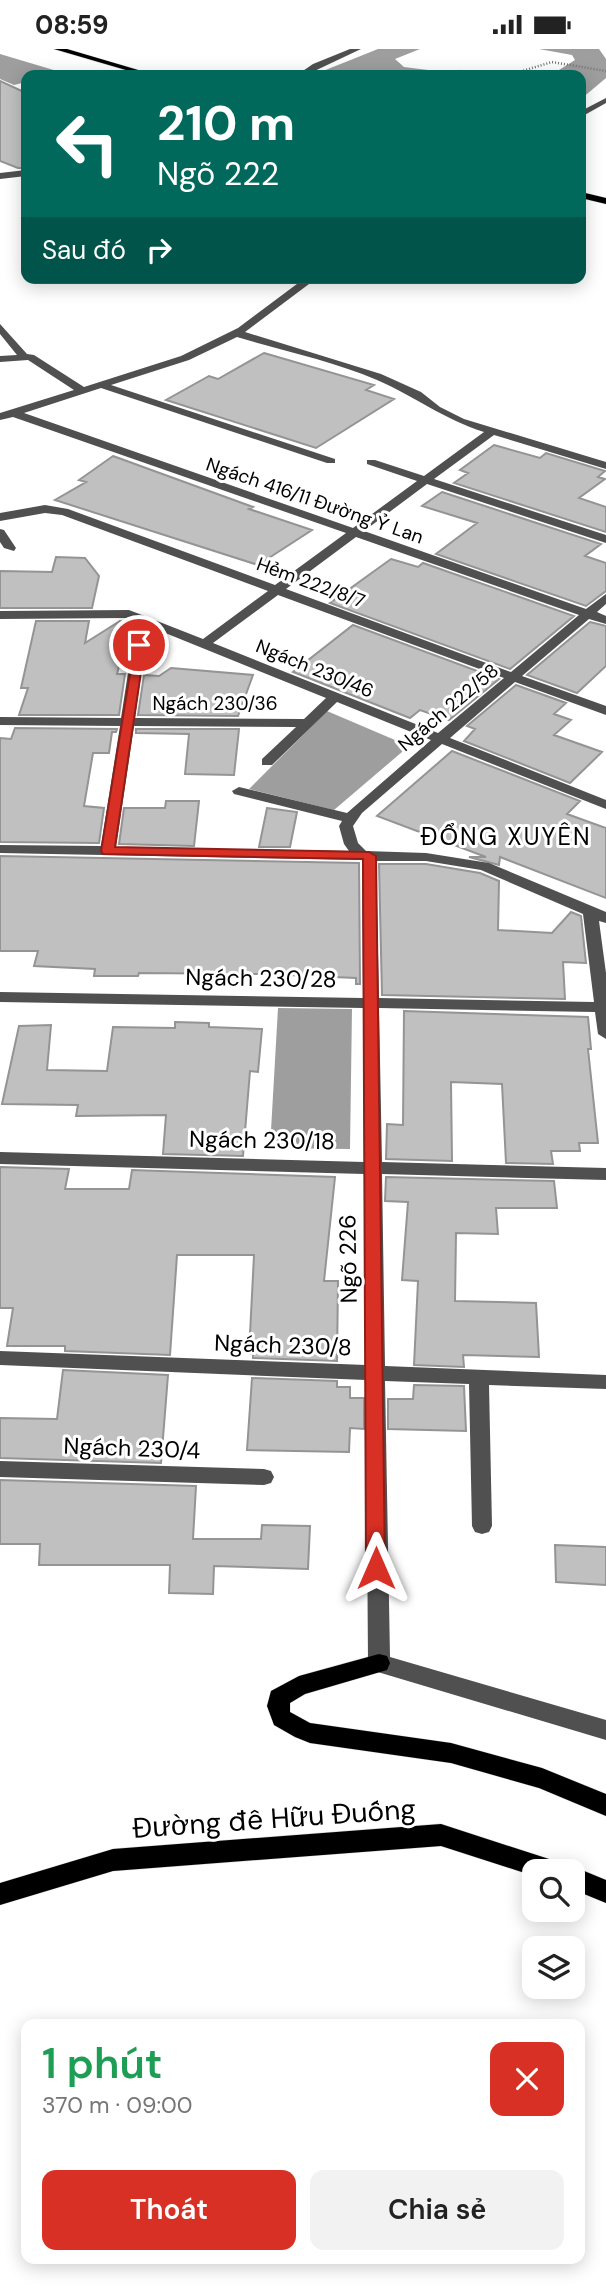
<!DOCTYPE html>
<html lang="vi">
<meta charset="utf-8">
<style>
body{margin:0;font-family:"DM Sans",sans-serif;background:#f2f2f2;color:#222;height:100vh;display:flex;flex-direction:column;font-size:26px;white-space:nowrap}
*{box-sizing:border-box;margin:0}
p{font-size:23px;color:#767676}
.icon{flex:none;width:38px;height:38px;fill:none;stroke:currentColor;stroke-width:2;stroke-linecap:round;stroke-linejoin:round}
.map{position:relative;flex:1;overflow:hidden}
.details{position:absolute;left:21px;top:1970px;width:564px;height:245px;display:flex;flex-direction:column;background:#fff;border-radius:14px;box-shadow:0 4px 18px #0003}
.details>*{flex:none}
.banner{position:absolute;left:21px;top:21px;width:565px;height:214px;border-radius:14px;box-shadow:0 4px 18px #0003;background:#00695c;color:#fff;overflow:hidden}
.controls{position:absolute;left:522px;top:1810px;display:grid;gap:14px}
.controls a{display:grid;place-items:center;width:63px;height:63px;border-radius:14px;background:#fff;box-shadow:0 4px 18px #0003;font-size:35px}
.pin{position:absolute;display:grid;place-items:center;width:60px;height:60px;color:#fff;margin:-30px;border:4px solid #fff;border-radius:50%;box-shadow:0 2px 7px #0007}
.me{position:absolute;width:77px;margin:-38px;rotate:0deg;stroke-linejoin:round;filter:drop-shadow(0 0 5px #0008)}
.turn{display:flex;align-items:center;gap:24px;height:147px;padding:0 21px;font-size:32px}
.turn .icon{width:91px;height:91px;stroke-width:2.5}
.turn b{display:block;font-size:49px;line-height:60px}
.then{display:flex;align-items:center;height:66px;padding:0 21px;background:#0003;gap:14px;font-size:26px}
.round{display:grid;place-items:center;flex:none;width:74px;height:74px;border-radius:14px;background:#f2f2f2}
.headline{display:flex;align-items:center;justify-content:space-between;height:119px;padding:0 21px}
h1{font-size:42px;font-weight:600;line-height:52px;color:#1e9e55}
.primary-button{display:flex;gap:14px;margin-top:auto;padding:14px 21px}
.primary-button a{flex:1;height:80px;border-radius:14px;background:#d93025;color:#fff;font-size:28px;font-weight:600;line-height:80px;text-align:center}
.primary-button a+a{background:#f2f2f2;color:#222}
.status{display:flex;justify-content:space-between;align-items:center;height:49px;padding:0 35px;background:#fff;direction:ltr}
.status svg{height:19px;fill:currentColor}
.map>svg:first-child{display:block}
.water{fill:#9e9e9e}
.building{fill:#c0c0c0;stroke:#949494;stroke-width:2}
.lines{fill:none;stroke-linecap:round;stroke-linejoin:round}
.major-casing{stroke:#dbdbdb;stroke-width:1}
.path{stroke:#727272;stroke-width:2.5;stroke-dasharray:1 2;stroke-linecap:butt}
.minor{fill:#505050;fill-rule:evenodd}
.major{fill:#000;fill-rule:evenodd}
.route{fill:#d93025;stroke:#8d1f18;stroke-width:2}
.labels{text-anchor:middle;stroke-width:6;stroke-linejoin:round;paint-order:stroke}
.far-street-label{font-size:19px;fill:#000;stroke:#fff}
.street-label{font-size:23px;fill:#000;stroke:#fff}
.neighbourhood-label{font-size:24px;letter-spacing:2px;fill:#000;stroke:#fff}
.near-street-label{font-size:28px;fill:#000;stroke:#fff}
</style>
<div class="status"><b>08:59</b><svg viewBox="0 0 49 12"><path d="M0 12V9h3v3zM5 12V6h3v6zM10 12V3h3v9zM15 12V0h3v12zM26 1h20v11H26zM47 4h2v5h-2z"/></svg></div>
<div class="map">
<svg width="606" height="2238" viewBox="0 0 606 2238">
<rect width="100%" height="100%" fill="#fff"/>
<path class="water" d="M378,0H420L395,10L404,18L468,26C415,26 366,26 313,26Z
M539,0H599L606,10V29L581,50V26H551L575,11L572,6Z
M0,5L57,22L55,26H26V33L14,36L0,30Z
M327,662L409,697L334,761L249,740Z
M278,959L352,960L350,1100L270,1099Z"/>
<path class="building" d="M0,32L26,44V119H18L0,112Z
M264,304L374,336L366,341L394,350L316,399L166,351L209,327L218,330Z
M494,396L540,409L546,404L605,422L598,428L605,430L579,449L606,458V483L454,434L468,424L460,421Z
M113,407L253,458L249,460L312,481L258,516L55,451L86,433L79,431Z
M442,443L601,495L585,507L606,514V542L586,557L436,505L477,474L422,457Z
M56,508L85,509L99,527L92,559H0V522L52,523Z
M391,510L418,518L423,514L574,567L510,620L330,554Z
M36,572H89L85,594L120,572L130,573L117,625H125L119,666H19L28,639H21Z
M590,573L606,577V617L577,644L527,626Z
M353,576L499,630L449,671L420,661L410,669L293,623Z
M171,619L253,626L238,667L138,666L144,626L159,627Z
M516,636L566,654L554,665L571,671L554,686L602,703L570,734L464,692L475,680L467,677Z
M15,679L117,680L116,683H112L109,704H93L84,757L104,759L99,794L0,793V689L11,690Z
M136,680H239L234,726L185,725L189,685L136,684Z
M452,702L580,752L567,765L606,779V849L500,808L499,816L469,808H486L377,767Z
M166,752H199L194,797L119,795L124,759H165Z
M267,759L297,763L290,798H259Z
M0,807L359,814L360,935H356V929L264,925L139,924L138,927H94L95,920L34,917L38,902H0Z
M379,815H426L480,824L499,832L498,881L552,884L571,863L581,867L586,914L563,913L565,950L382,946Z
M404,962L588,968L591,1000H588L598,1094H579L580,1102H551L553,1115L506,1114L502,1035L451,1033L452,1112L386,1110L387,1075L403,1076Z
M175,973L209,974V978L262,980L258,1023L250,1022L243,1107L163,1105L166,1066L76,1067L78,1056L2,1055L19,977L51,976L47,1021L107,1022L113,978L175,979Z
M0,1118L69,1120L65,1140H129L132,1121L335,1128L324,1232H338L337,1312L253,1309V1305H249L254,1206H177L170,1306L65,1302V1297H7L13,1259H0Z
M386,1128L554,1132L557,1159H496L498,1185L456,1184L455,1252L536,1254L539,1308L463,1306L464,1318L414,1316L418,1232L402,1231L408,1153L385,1152Z
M63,1321L168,1326L161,1414L0,1409V1369L57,1370Z
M252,1329L337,1332V1338H350V1349H364V1380L350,1379L349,1403L247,1401Z
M414,1336L464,1337L466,1382L388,1380V1350H413Z
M0,1431L196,1437L193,1490H261L262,1476L310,1477L308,1520L214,1517L213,1545L169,1544L170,1516H39L40,1495H0Z
M555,1496L606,1498V1536L556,1533Z"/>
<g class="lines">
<defs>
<path id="major" d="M54,0H67L155,26H143Z
M581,143L606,149V155L581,149Z
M379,1605L387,1607L390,1614L387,1621L305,1645L290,1654V1663L310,1674L451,1694L542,1719L606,1745V1767L539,1739L451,1714L310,1694L295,1688L274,1676L267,1657L271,1642L299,1627Z
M441,1775L552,1811L560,1814L563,1821L572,1817L606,1831V1854L572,1840V1822H534V1827L441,1797L113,1822L0,1856V1834L113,1800Z"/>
</defs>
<use href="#major" class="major-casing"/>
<path class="path" d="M451,26H458L460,22L491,26
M509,26L552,13L606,22"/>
<path class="minor" d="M350,0H361L306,26H297L313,15Z
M606,49V54L581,68V62Z
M26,121V127L0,130V124Z
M305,229H317L245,283L381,325L421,343L440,358L464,370L606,413V420L494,386L434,430L606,486V494L427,435L364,482L586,560L606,545V555L597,563L606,567V575L589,570L522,627L606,657V666L515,633L450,689L606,751V760L442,695L362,764L353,777L358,794L366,802L426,804L489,814L606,863V874L599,872L606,924V990L598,985L595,963L379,959L382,1113L606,1119V1131L382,1125L385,1317L606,1326V1340L489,1336L492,1477L489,1483L482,1485L475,1483L472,1477L469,1335L385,1332L390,1608L606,1671V1691L371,1621L368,1614L366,1331L0,1316V1302L366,1316L364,1125L0,1115V1103L364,1113L363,959L0,953V943L363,949L362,811L0,804V796L101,797L120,677L0,676V668L121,669L136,572L127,569L0,570V562L129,561L203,590L268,542L62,466L45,464L0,472V464L45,456L68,460L275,536L346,484L13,368L0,371V364L74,341L28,311L0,313V307L17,306L0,285V275L27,305L34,306L84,338L181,307L238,279ZM237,288C283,302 333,312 377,331C416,348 443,370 484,383L424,427L375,411H367V415L417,432L353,479L24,364L101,339L327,414H335V410L111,336L189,311ZM356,488L579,566L511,623L286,540ZM278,546L504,629L438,684L213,594ZM148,577L326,649L304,670L135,669ZM337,653L431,691L347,764L239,738L232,742L234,745L342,772L339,777L344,795L349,802L116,798L134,677L296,678L262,710V716H272ZM376,812H426L481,821L583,865L594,953L379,949Z
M0,480L4,481L16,499L14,502L4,499L0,493Z
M0,1412L264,1420L271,1422L274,1428L271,1434L264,1436L0,1428Z"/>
<use href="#major" class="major"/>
</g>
<path class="route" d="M135,594L145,596L115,798L369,803L376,807L385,1519L383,1524L376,1527L369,1524L366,1519L363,810L103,805L101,802Z"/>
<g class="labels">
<g class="far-street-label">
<text transform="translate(315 451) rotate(19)" y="7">Ngách 416/11 Đường Ỷ Lan</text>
<text transform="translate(311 533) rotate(20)" y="7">Hẻm 222/8/7</text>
<text transform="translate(315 619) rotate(22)" y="7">Ngách 230/46</text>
<text x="215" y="661">Ngách 230/36</text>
<text transform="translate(448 658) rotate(-40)" y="7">Ngách 222/58</text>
</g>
<g class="street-label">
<text transform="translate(261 929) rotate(1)" y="8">Ngách 230/28</text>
<text transform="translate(262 1091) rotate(1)" y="8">Ngách 230/18</text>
<text transform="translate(348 1210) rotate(-91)" y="8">Ngõ 226</text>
<text transform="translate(283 1296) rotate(2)" y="8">Ngách 230/8</text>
<text transform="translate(132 1399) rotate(2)" y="8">Ngách 230/4</text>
</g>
<g class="neighbourhood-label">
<text x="506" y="796">ĐỔNG XUYÊN</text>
</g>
<g class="near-street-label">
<text transform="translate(274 1769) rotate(-4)" y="10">Đường đê Hữu Đuống</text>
</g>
</g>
</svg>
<div class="controls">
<a><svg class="icon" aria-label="search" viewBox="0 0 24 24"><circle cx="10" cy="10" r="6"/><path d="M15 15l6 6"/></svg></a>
<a><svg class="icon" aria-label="layers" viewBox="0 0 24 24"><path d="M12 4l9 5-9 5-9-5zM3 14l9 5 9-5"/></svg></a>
</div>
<div class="pin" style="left:139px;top:596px;background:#d93025"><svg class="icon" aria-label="arrive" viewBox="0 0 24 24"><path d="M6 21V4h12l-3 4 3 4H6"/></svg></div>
<svg class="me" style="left:376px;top:1519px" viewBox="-20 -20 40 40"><path d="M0-17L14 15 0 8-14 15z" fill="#d93025" stroke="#fff" stroke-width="4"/></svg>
<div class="banner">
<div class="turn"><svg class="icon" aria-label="left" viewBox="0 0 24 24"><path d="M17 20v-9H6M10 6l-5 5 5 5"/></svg><div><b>210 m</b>Ngõ 222</div></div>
<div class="then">Sau đó<svg class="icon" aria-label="right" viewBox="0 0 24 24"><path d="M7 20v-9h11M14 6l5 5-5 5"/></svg></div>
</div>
<section class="details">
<div class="headline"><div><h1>1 phút</h1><p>370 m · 09:00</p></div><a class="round" style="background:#d93025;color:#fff"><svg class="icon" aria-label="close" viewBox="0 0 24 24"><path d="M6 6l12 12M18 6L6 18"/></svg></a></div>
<div class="primary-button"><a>Thoát</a><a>Chia sẻ</a></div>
</section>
</div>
